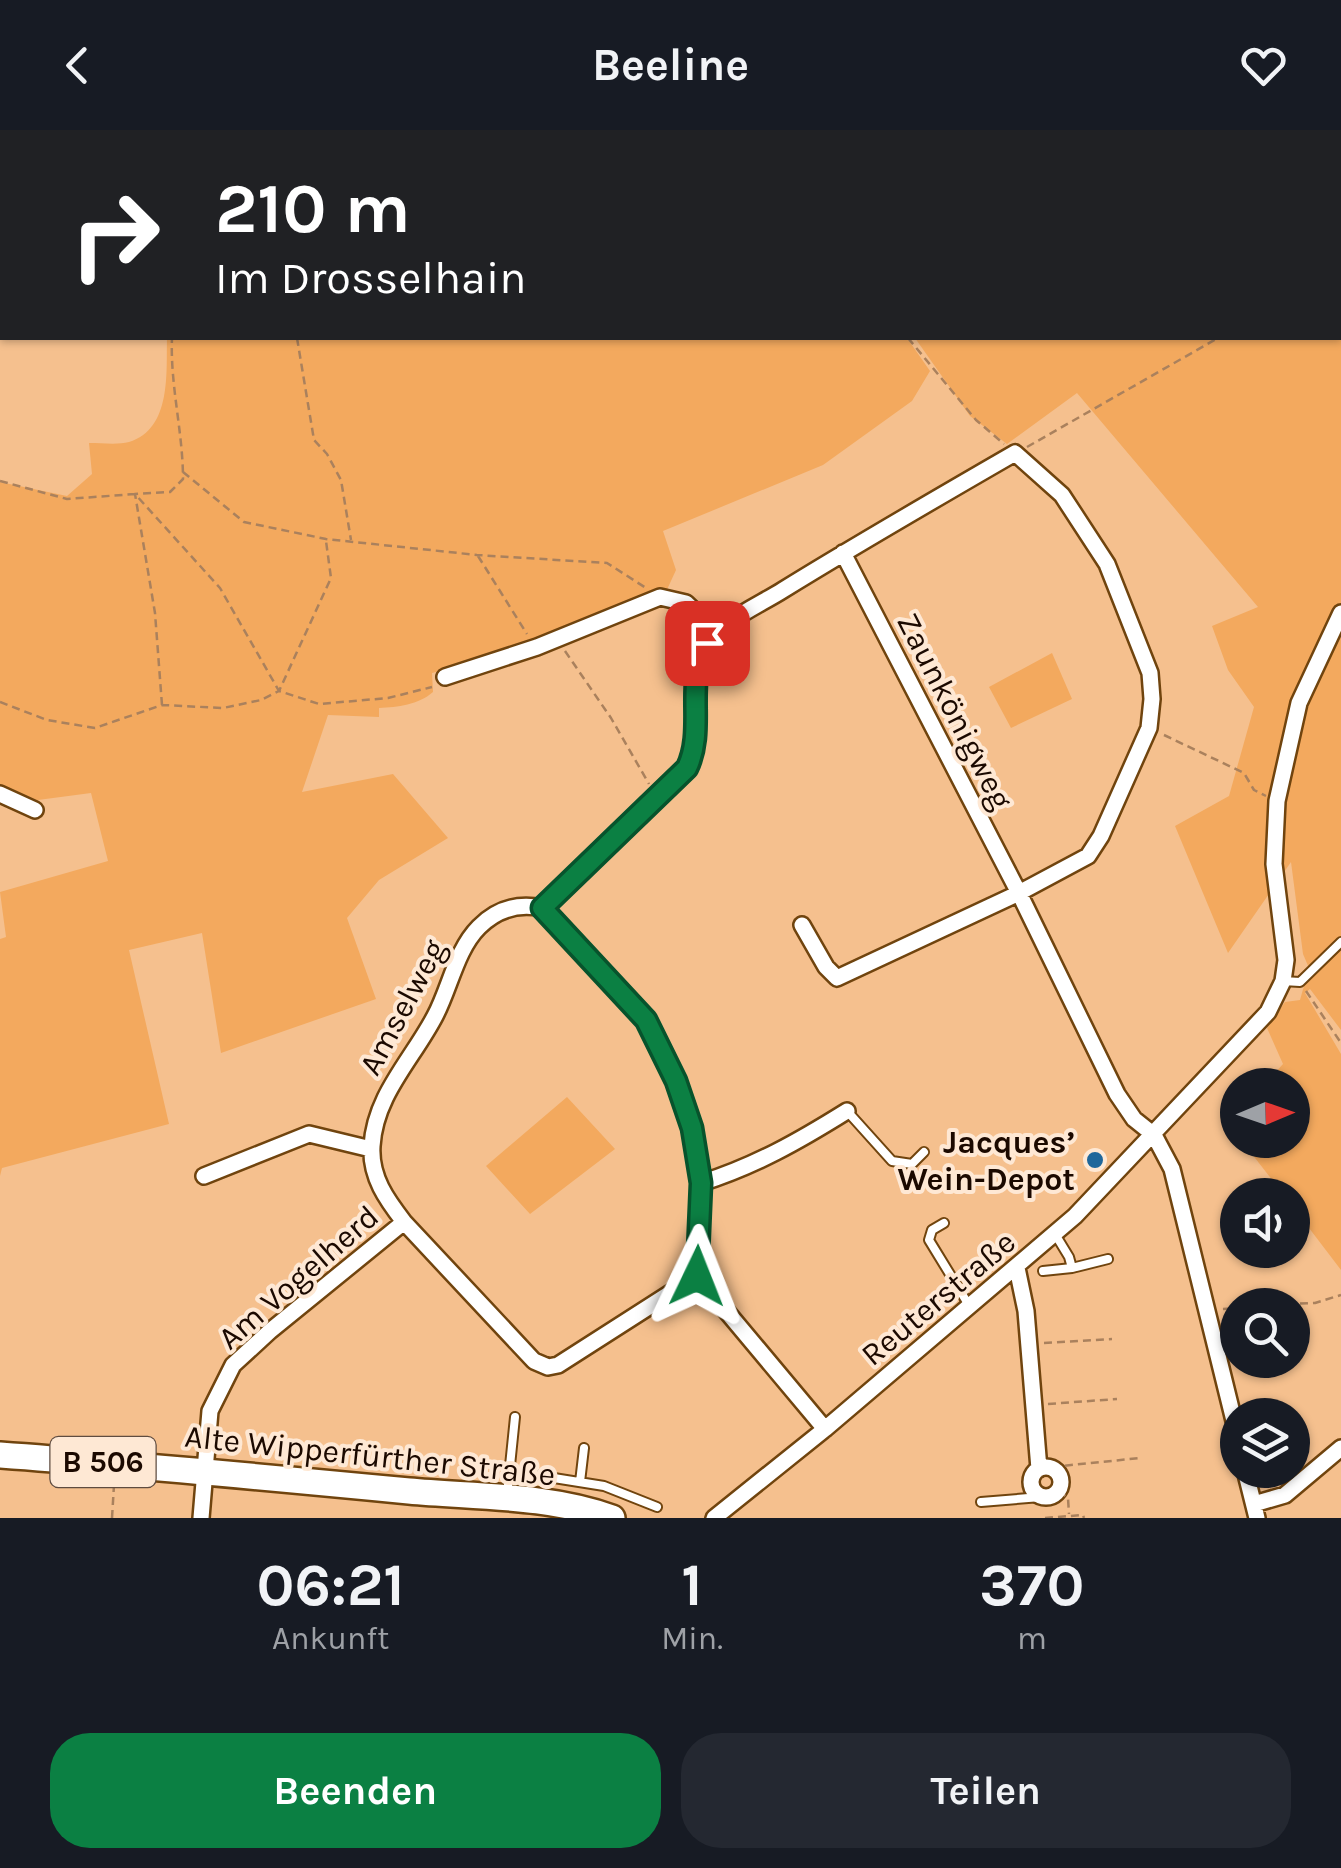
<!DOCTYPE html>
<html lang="de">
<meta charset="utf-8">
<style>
body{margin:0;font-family:Karla,sans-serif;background:#242831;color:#f1f3f6;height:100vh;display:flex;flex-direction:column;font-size:38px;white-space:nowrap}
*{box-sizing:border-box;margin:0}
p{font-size:32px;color:#9ea1a6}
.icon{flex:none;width:55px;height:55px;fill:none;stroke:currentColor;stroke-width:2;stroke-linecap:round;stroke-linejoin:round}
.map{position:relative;height:1388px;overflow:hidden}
.panel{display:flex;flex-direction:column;background:#171b24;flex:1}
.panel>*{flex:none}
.top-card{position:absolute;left:0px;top:0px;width:1342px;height:210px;box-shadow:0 2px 8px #0004;background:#202124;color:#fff;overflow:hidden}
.needle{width:65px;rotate:88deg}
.controls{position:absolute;left:1220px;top:938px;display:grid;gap:20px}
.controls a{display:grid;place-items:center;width:90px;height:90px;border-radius:50%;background:#171b24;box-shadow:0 2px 8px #0004;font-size:50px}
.pin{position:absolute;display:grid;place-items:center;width:85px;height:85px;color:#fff;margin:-42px;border-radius:20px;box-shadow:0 5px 15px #0006}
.me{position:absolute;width:110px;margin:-55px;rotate:2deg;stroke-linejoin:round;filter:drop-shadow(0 0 8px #0008)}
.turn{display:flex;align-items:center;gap:35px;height:210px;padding:0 50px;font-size:45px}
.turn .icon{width:130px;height:130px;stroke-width:2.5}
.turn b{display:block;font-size:70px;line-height:85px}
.eta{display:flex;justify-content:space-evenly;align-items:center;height:170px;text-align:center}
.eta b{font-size:60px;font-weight:700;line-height:70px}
.primary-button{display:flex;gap:20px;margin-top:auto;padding:20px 50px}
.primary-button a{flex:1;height:115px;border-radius:40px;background:#0b8043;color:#fff;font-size:40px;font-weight:700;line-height:115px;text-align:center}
.primary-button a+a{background:#242831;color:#f1f3f6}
header{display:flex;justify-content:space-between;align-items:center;height:130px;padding:0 50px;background:#171b24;font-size:45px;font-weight:700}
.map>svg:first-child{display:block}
.green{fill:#f3a95e}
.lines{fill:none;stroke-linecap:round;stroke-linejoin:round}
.service-casing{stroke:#70440e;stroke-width:12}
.minor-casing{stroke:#70440e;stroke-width:20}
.primary-casing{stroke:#70440e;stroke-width:30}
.path{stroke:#aa815d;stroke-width:2.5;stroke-dasharray:8 5;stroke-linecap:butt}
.service{stroke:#fff;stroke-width:8}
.minor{stroke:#fff;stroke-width:15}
.primary{stroke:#fff;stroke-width:25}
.route-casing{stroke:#07532c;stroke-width:25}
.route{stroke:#0b8043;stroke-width:18}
.poi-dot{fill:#1f679b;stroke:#fee8d4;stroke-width:4}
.labels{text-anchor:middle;stroke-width:8;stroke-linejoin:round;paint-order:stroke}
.shield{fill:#fee8d4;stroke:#5f4c40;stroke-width:2.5}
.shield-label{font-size:30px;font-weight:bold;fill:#1b0900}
.street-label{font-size:32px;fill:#1b0900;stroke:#fee8d4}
.poi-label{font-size:32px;font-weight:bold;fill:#1b0900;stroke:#fee8d4;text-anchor:end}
</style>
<header><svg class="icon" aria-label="back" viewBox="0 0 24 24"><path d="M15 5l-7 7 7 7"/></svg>Beeline<svg class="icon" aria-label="heart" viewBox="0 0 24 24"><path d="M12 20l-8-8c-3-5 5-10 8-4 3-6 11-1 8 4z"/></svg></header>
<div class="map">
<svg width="1341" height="1388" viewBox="0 0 1341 1388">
<rect width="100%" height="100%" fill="#f5c08e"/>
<path class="green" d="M174,0H739L742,2H174Z
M768,0H1170V2H771Z
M1341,174V900L1310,859L1305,863L1341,924V1140L1293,1077L1292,1065H1284L1241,1010H1292V955H1264L1283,934L1267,898L1285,872L1300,870L1309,838L1303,824L1291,732L1228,823L1175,696L1229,666L1254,577L1228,540L1212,496L1258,477L1077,263L1007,314L970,286L915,208H1340Z
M167,208H907L930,241L912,271L823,335L663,401L676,440L665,464L491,528L432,543L433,562C418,575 398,577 379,578V587L328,585L302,662L393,644L448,708L379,750L347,788L376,869L221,923L202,803L129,820L169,994L2,1038L0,1046V809L6,807L0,762L108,731L91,663L38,670L39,684L0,666V352L67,366L92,344L89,313C102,313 118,315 129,312C172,299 166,242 167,208Z
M1052,523L1072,569L1011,598L989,557Z
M567,967L615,1019L530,1084L486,1036Z"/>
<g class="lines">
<defs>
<path id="service" d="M1283,851L1300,852L1341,812
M847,981L892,1031L912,1034L924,1022
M944,1093L932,1100L929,1110L970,1177
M1055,1104L1069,1127L1072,1138L1108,1129
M1043,1141L1072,1138
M510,1341L604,1356L657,1377
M580,1352L584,1318
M507,1365L515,1287
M981,1372L1041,1367"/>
<path id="minor" d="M1300,0V2
M11,2V0
M0,124L2,113
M843,423L1019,763L1117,964L1134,989L1154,1005L1172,1039L1238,1307
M445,547L537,517L660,467L686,473L717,502
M0,664L35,680
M542,778L687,639C706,599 683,556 704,519C718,492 758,476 783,460C859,413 937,368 1015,323L1062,365L1107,434L1150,543L1152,569L1149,598L1101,706L1088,726L1019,763L837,848L826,837L802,795
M204,1046L309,1004L371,1019
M701,1053C755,1036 799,1011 847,981
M404,1092C387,1070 370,1047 372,1016C375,965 412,930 435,886C450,858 456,820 479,797C497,779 518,773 542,778L645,889L676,951L692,998L701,1053L697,1146
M1017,1138L1026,1181L1039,1339
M1031 1352a15 15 0 1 1 30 0a15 15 0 1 1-30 0Z
M1245,1340L1257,1388
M1254,1374L1285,1365L1341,1318
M201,1388L210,1281L233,1235L270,1201L404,1092L534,1231L548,1237L558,1235L697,1146L825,1299
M714,1388L825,1299L1075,1086L1268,882L1283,851L1286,830L1274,734L1277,671L1299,573L1341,483"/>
<path id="primary" d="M0,1325C137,1335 273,1348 409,1361C476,1367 549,1365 612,1388"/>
</defs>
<use href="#service" class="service-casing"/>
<use href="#minor" class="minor-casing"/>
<use href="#primary" class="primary-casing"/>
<path class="path" d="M312,0V2
M758,0L761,2
M441,2L445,0
M1118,2V0
M1340,190H1341
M297,208L314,310L327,324L341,350L351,410
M908,208L976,290L1004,314
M1027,317L1218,208
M183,342L244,392L326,409L477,425L607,433L646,458
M0,351L67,369L135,364L220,458L279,561L319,574L388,568L432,557
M478,426L527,504
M565,521L611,588L649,654
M0,572L47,590L95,598L162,575L223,578L261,570L279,561L331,448L326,411
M162,575L155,483L135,364L170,362L183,349C183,302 170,255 172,208
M1164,605L1244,643L1254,660L1266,666
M1306,861L1341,913
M1261,1175L1315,1173L1341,1165
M1223,1179L1238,1178
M1044,1213L1112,1209
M1048,1274L1117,1269
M1052,1337L1140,1328
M1059,1361L1068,1368L1069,1384
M112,1388L114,1355
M1045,1388L1083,1385L1084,1388"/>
<use href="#service" class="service"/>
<use href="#minor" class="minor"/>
<use href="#primary" class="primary"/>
</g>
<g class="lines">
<defs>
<path id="route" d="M697,1146L701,1053L692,998L676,951L646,890L542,778L687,638C706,598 684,553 707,513"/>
</defs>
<use href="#route" class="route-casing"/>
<use href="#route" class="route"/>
</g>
<circle class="poi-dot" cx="1095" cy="1030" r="10"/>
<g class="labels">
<rect class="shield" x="50.5" y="1307" width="105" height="50" rx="8"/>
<g class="shield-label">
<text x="103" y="1342">B 506</text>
</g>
<g class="street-label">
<text transform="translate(955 581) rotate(63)" y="11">Zaunkönigweg</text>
<text transform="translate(402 877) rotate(-62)" y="11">Amselweg</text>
<text transform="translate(298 1147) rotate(-41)" y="11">Am Vogelherd</text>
<text transform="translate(938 1168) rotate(-40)" y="11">Reuterstraße</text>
<text transform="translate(370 1325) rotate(6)" y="11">Alte Wipperfürther Straße</text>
</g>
<g class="poi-label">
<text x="1075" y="1023">Jacques’<tspan x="1075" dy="37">Wein-Depot</tspan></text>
</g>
</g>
</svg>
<div class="controls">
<a><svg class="needle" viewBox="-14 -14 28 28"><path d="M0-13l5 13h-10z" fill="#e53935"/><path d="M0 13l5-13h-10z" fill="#9ea1a6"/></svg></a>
<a><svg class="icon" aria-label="sound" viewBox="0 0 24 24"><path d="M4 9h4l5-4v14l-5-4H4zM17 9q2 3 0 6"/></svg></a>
<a><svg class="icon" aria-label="search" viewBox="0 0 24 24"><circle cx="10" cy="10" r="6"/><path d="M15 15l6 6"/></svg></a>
<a><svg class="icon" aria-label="layers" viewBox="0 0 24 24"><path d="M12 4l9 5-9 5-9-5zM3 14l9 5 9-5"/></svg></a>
</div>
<div class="pin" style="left:707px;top:513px;background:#d93025"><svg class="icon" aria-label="arrive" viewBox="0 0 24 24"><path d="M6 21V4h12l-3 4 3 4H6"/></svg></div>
<svg class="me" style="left:697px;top:1146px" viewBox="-20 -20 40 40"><path d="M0-17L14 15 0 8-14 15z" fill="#0b8043" stroke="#fff" stroke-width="4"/></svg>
<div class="top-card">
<div class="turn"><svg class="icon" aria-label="right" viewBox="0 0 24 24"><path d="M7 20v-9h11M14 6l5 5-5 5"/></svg><div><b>210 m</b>Im Drosselhain</div></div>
</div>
</div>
<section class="panel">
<div class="eta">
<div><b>06:21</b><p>Ankunft</p></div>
<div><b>1</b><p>Min.</p></div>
<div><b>370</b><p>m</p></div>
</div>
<div class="primary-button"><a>Beenden</a><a>Teilen</a></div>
</section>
